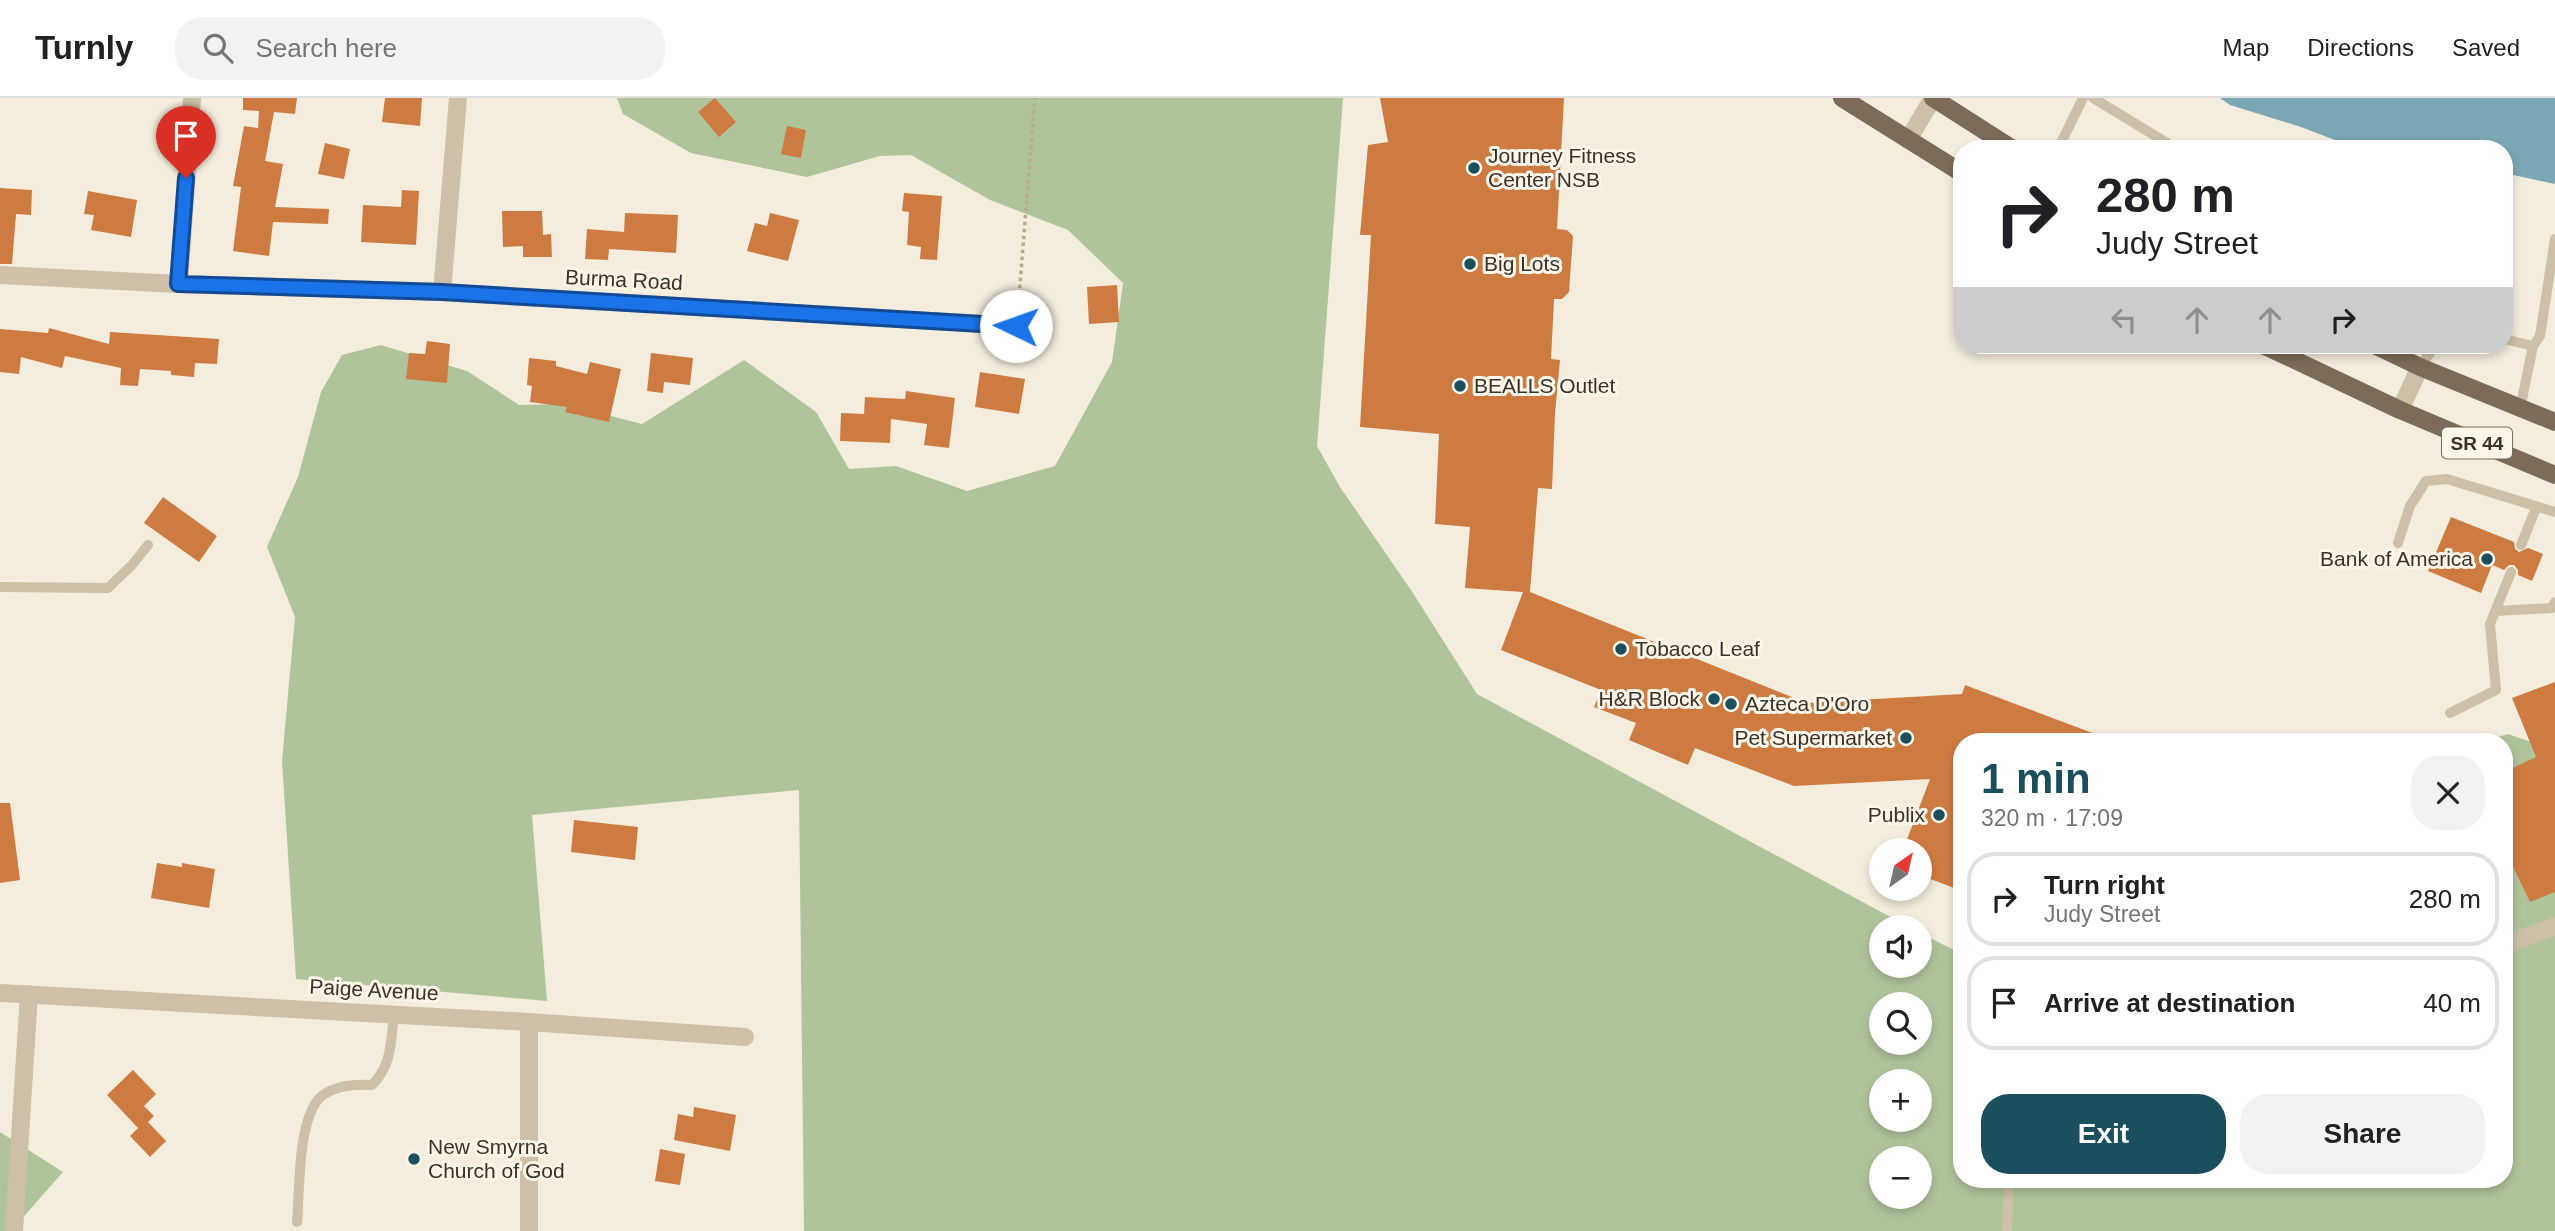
<!DOCTYPE html>
<meta charset="utf-8">
<style>
body{margin:0;font-family:Arial,sans-serif;background:#f2f2f2;color:#202124;height:100vh;display:flex;flex-direction:column;font-size:26px;white-space:nowrap}
*{box-sizing:border-box;margin:0}
p{font-size:23px;color:#757577}
.icon{flex:none;width:38px;height:38px;fill:none;stroke:currentColor;stroke-width:2;stroke-linecap:round;stroke-linejoin:round}
.map{position:relative;flex:1;overflow:hidden}
.details{position:absolute;left:1953px;top:635px;width:560px;height:455px;display:flex;flex-direction:column;background:#fff;border-radius:28px;box-shadow:0 4px 10px #0003}
.details>*{flex:none}
.top-card{position:absolute;left:1953px;top:42px;width:560px;height:214px;border-radius:28px;box-shadow:0 4px 10px #0003;background:#fff;color:#202124;overflow:hidden}
.needle{width:46px;rotate:34deg}
.buttons{position:absolute;left:1869px;top:740px;display:grid;gap:14px}
.buttons a{display:grid;place-items:center;width:63px;height:63px;border-radius:50%;background:#fff;box-shadow:0 4px 10px #0003;font-size:35px}
.pin{position:absolute;display:grid;place-items:center;width:60px;height:60px;color:#fff;margin:-72px -30px;border-radius:50% 50% 50% 0;rotate:-45deg;box-shadow:0 0 7px #0007}
.pin .icon{rotate:45deg}
.me{position:absolute;width:77px;margin:-38px;rotate:273deg;stroke-linejoin:round;filter:drop-shadow(0 0 5px #0008)}
.turn{display:flex;align-items:center;gap:24px;height:147px;padding:0 28px;font-size:32px}
.turn .icon{width:91px;height:91px;stroke-width:2.5}
.turn b{display:block;font-size:49px;line-height:60px}
.lanes{display:flex;align-items:center;height:66px;padding:0 28px;background:#0003;justify-content:center;gap:35px;direction:ltr}
.lanes .off{opacity:.35}
.round{display:grid;place-items:center;flex:none;width:74px;height:74px;border-radius:28px;background:#f2f2f2}
.overview{display:flex;align-items:center;justify-content:space-between;height:119px;padding:0 28px}
h1{font-size:42px;font-weight:800;line-height:52px;color:#1b4f5e}
.cta{display:flex;gap:14px;margin-top:auto;padding:14px 28px}
.cta a{flex:1;height:80px;border-radius:28px;background:#1b4f5e;color:#fff;font-size:28px;font-weight:800;line-height:80px;text-align:center}
.cta a+a{background:#f2f2f2;color:#202124}
ul{padding:0;list-style:none}
li{display:flex;align-items:center;gap:21px;height:94px;margin:0 14px 10px;padding:0 14px;border:4px solid #e0e0e0;border-radius:28px}
li div{flex:1}
li b{display:block;font-size:26px}
li em{font-style:normal}
header{display:flex;align-items:center;gap:42px;box-sizing:border-box;height:98px;padding:0 35px;background:#fff;border-bottom:2px solid #e0e0e0}
header strong{font-size:33px}
nav{display:flex;gap:38px;margin-inline-start:auto;font-size:24px}
.search{width:490px;height:63px;background:#f2f2f2;display:flex;align-items:center;gap:18px;box-sizing:border-box;padding:0 24px;border-radius:28px;color:#757577;font-size:26px}
.map>svg:first-child{display:block}
.green{fill:#b0c49c;fill-rule:evenodd}
.water{fill:#7aa7b3}
.building{fill:#ce7b42}
.lines{fill:none;stroke-linecap:round;stroke-linejoin:round}
.path{stroke:#b9aa92;stroke-width:3.5;stroke-dasharray:3.5 3.5;stroke-linecap:butt}
.service{stroke:#cdbfa8;stroke-width:10}
.minor{stroke:#cdbfa8;stroke-width:18}
.primary{stroke:#7d6b59;stroke-width:18}
.route-casing{stroke:#114b97;stroke-width:18}
.route{stroke:#1a73e8;stroke-width:12}
.poi-dot{fill:#1b4f5e;stroke:#fbf6ea;stroke-width:2.5}
.labels{text-anchor:middle;stroke-width:6;stroke-linejoin:round;paint-order:stroke}
.shield{fill:#fbf6ea;stroke:#746c63;stroke-width:2}
.shield-label{font-size:19px;font-weight:bold;fill:#3a3129}
.poi-label{font-size:21px;fill:#3a3129;stroke:#fbf6ea;text-anchor:start}
.street-label{font-size:21px;fill:#3a3129;stroke:#fbf6ea}
</style>
<header>
<strong>Turnly</strong>
<div class="search"><svg class="icon" aria-label="search" viewBox="0 0 24 24"><circle cx="10" cy="10" r="6"/><path d="M15 15l6 6"/></svg>Search here</div>
<nav><a>Map</a><a>Directions</a><a>Saved</a></nav>
</header>
<div class="map">
<svg width="2555" height="1133" viewBox="0 0 2555 1133">
<rect width="100%" height="100%" fill="#f4eddd"/>
<path class="green" d="M617,0H1343L1317,348L1340,389L1411,492L1477,596L1909,829L1881,830V868H1920V835L1962,856V1082H2504V644H2480L2508,636L2555,652V1133H804L799,692L532,717L547,903L296,881L282,663L295,519L267,449L298,379L321,294L342,257L381,247L467,273L519,307L565,306L642,326L744,262L816,314L849,371L896,368L967,393L1055,368L1112,264L1123,185L1068,132L990,102L911,57L880,58L807,79L691,55L623,16ZM1881,906H1920V945H1881ZM1881,984H1920V1022H1881ZM1881,1060H1920V1099H1881Z
M0,1034L63,1074L11,1133H0Z"/>
<path class="water" d="M2220,0H2555V86L2504,75V51L2353,49L2301,29L2230,7Z"/>
<path class="building" d="M243,0H297L295,16L274,14L265,63L283,66L275,109L329,111L328,126L273,124L269,158L233,153L241,89L233,88L244,28L258,30L259,13L243,12Z
M385,0H422L420,28L382,24Z
M715,0L736,24L719,39L698,14Z
M1380,0H1564L1557,131L1567,132L1573,138L1569,194L1562,201H1554L1551,261L1560,262L1555,315L1552,391L1538,390L1530,494L1807,605L1962,596L1965,587L2111,642L1962,644V793L1920,777V752H1903L1930,681L1794,688L1695,650L1688,667L1629,642L1636,625L1594,609L1601,592L1501,552L1523,494L1465,490L1470,429L1435,426L1439,336L1360,329L1371,137H1360L1368,47L1388,44Z
M787,28L806,32L801,60L781,56Z
M325,45L350,51L344,81L318,76Z
M0,90L32,92L31,117L16,116L12,166H0Z
M402,92L419,93L416,147L361,144L363,107L401,109Z
M88,93L137,102L131,139L91,132L94,117L84,116Z
M904,95L942,98L937,162L920,161L921,149L907,147L909,114L902,113Z
M502,113H542L543,137L551,136L552,159H523V148L503,149Z
M625,115L678,117L676,155L609,151L608,162L585,161L587,131L624,134Z
M770,115L799,122L788,163L747,153L755,125L767,128Z
M1117,187L1119,224L1089,226L1087,189Z
M49,230L109,246L110,234L219,241L217,266L195,265L194,279L171,277V273L140,271L138,288L120,287L121,270L65,258L62,270L21,259L19,276L0,274V231L48,235Z
M427,243L450,246L447,285L406,281L409,255L425,256Z
M651,255L693,260L690,287L664,284L663,295L647,293Z
M529,260L556,263V268L587,276L590,264L621,271L609,324L565,314L567,309L530,304L532,288L527,287Z
M980,274L1025,281L1019,316L975,309Z
M906,293L955,300L949,350L924,347L927,326L891,321L890,345L840,343L841,315L864,316L865,299L905,301Z
M163,399L217,438L199,464L144,425Z
M2451,419L2514,444L2515,451L2519,454L2528,450L2543,456L2532,483L2518,477V472L2514,467H2509L2504,472L2492,467L2481,495L2428,473Z
M2555,584V794L2530,804L2504,750V674L2536,659L2512,600Z
M0,705H10L20,782L0,785Z
M574,722L638,729L635,762L571,754Z
M157,765L182,769V765L215,771L209,810L151,800Z
M133,972L156,996L144,1008L154,1018L148,1024L166,1043L150,1059L130,1038L138,1030L107,997Z
M694,1009L736,1017L730,1053L674,1042L678,1016L693,1019Z
M660,1051L685,1056L680,1087L655,1083Z"/>
<g class="lines">
<path class="path" d="M1018,211L1035,0"/>
<path class="service" d="M2093,0L2177,51
M2058,51L2083,0
M2504,241L2533,248L2540,238L2555,141
M2420,269L2436,247
M2520,311L2533,248
M2398,445L2410,408L2426,383L2447,381L2555,414
M2521,447L2536,410
M0,489L108,490L132,467L148,447
M2496,513L2552,510L2555,504
M2450,615L2496,592L2490,526L2511,474
M297,1124C300,1093 297,1016 323,997C337,987 356,986 372,987C392,968 391,942 394,916
M2007,1133L2009,1082"/>
<path class="minor" d="M1908,42L1933,0
M0,177L179,186L442,194L1016,228
M179,186L192,0
M442,194L458,0
M2400,312L2420,269
M2504,847L2555,828
M0,895L529,924L745,939
M529,924V1133
M14,1133L29,896"/>
<path class="primary" d="M1842,0L1962,75
M1933,0L2013,51
M2263,247L2400,312L2555,377
M2374,247L2420,269L2555,324"/>
</g>
<g class="lines">
<defs>
<path id="route" d="M186,80L178,186L442,194L1016,228"/>
</defs>
<use href="#route" class="route-casing"/>
<use href="#route" class="route"/>
</g>
<g class="poi-dot">
<circle cx="1474" cy="70" r="7"/>
<circle cx="1470" cy="166" r="7"/>
<circle cx="1460" cy="288" r="7"/>
<circle cx="2487" cy="461" r="7"/>
<circle cx="1621" cy="551" r="7"/>
<circle cx="1714" cy="601" r="7"/>
<circle cx="1731" cy="606" r="7"/>
<circle cx="1906" cy="640" r="7"/>
<circle cx="1939" cy="717" r="7"/>
<circle cx="414" cy="1061" r="7"/>
</g>
<g class="labels">
<rect class="shield" x="2442" y="329.5" width="70" height="31" rx="5"/>
<g class="shield-label">
<text x="2477" y="352">SR 44</text>
</g>
<g class="poi-label">
<text x="1488" y="65">Journey Fitness<tspan x="1488" dy="24">Center NSB</tspan></text>
<text x="1484" y="173">Big Lots</text>
<text x="1474" y="295">BEALLS Outlet</text>
<text x="2473" y="468" text-anchor="end">Bank of America</text>
<text x="1635" y="558">Tobacco Leaf</text>
<text x="1700" y="608" text-anchor="end">H&amp;R Block</text>
<text x="1745" y="613">Azteca D'Oro</text>
<text x="1892" y="647" text-anchor="end">Pet Supermarket</text>
<text x="1925" y="724" text-anchor="end">Publix</text>
<text x="428" y="1056">New Smyrna<tspan x="428" dy="24">Church of God</tspan></text>
</g>
<g class="street-label">
<text transform="translate(624 182) rotate(3)" y="7">Burma Road</text>
<text transform="translate(374 892) rotate(3)" y="7">Paige Avenue</text>
</g>
</g>
</svg>
<div class="buttons">
<a><svg class="needle" viewBox="-14 -14 28 28"><path d="M0-13l5 13h-10z" fill="#e53935"/><path d="M0 13l5-13h-10z" fill="#757577"/></svg></a>
<a><svg class="icon" aria-label="sound" viewBox="0 0 24 24"><path d="M4 9h4l5-4v14l-5-4H4zM17 9q2 3 0 6"/></svg></a>
<a><svg class="icon" aria-label="search" viewBox="0 0 24 24"><circle cx="10" cy="10" r="6"/><path d="M15 15l6 6"/></svg></a>
<a>+</a>
<a>−</a>
</div>
<div class="pin" style="left:186px;top:80px;background:#d93025"><svg class="icon" aria-label="arrive" viewBox="0 0 24 24"><path d="M6 21V4h12l-3 4 3 4H6"/></svg></div>
<svg class="me" style="left:1016px;top:228px" viewBox="-20 -20 40 40"><circle r="19" fill="#fff"/><path d="M0-13L10 11 0 6-10 11z" fill="#1a73e8"/></svg>
<div class="top-card">
<div class="turn"><svg class="icon" aria-label="right" viewBox="0 0 24 24"><path d="M7 20v-9h11M14 6l5 5-5 5"/></svg><div><b>280 m</b>Judy Street</div></div>
<div class="lanes"><svg class="icon off" aria-label="left" viewBox="0 0 24 24"><path d="M17 20v-9H6M10 6l-5 5 5 5"/></svg><svg class="icon off" aria-label="ahead" viewBox="0 0 24 24"><path d="M12 20V5M6 11l6-6 6 6"/></svg><svg class="icon off" aria-label="ahead" viewBox="0 0 24 24"><path d="M12 20V5M6 11l6-6 6 6"/></svg><svg class="icon" aria-label="right" viewBox="0 0 24 24"><path d="M7 20v-9h11M14 6l5 5-5 5"/></svg></div>
</div>
<section class="details">
<div class="overview"><div><h1>1 min</h1><p>320 m · 17:09</p></div><a class="round"><svg class="icon" aria-label="close" viewBox="0 0 24 24"><path d="M6 6l12 12M18 6L6 18"/></svg></a></div>
<ul>
<li><svg class="icon" aria-label="right" viewBox="0 0 24 24"><path d="M7 20v-9h11M14 6l5 5-5 5"/></svg><div><b>Turn right</b><p>Judy Street</p></div><em>280 m</em></li>
<li><svg class="icon" aria-label="arrive" viewBox="0 0 24 24"><path d="M6 21V4h12l-3 4 3 4H6"/></svg><div><b>Arrive at destination</b></div><em>40 m</em></li>
</ul>
<div class="cta"><a>Exit</a><a>Share</a></div>
</section>
</div>
